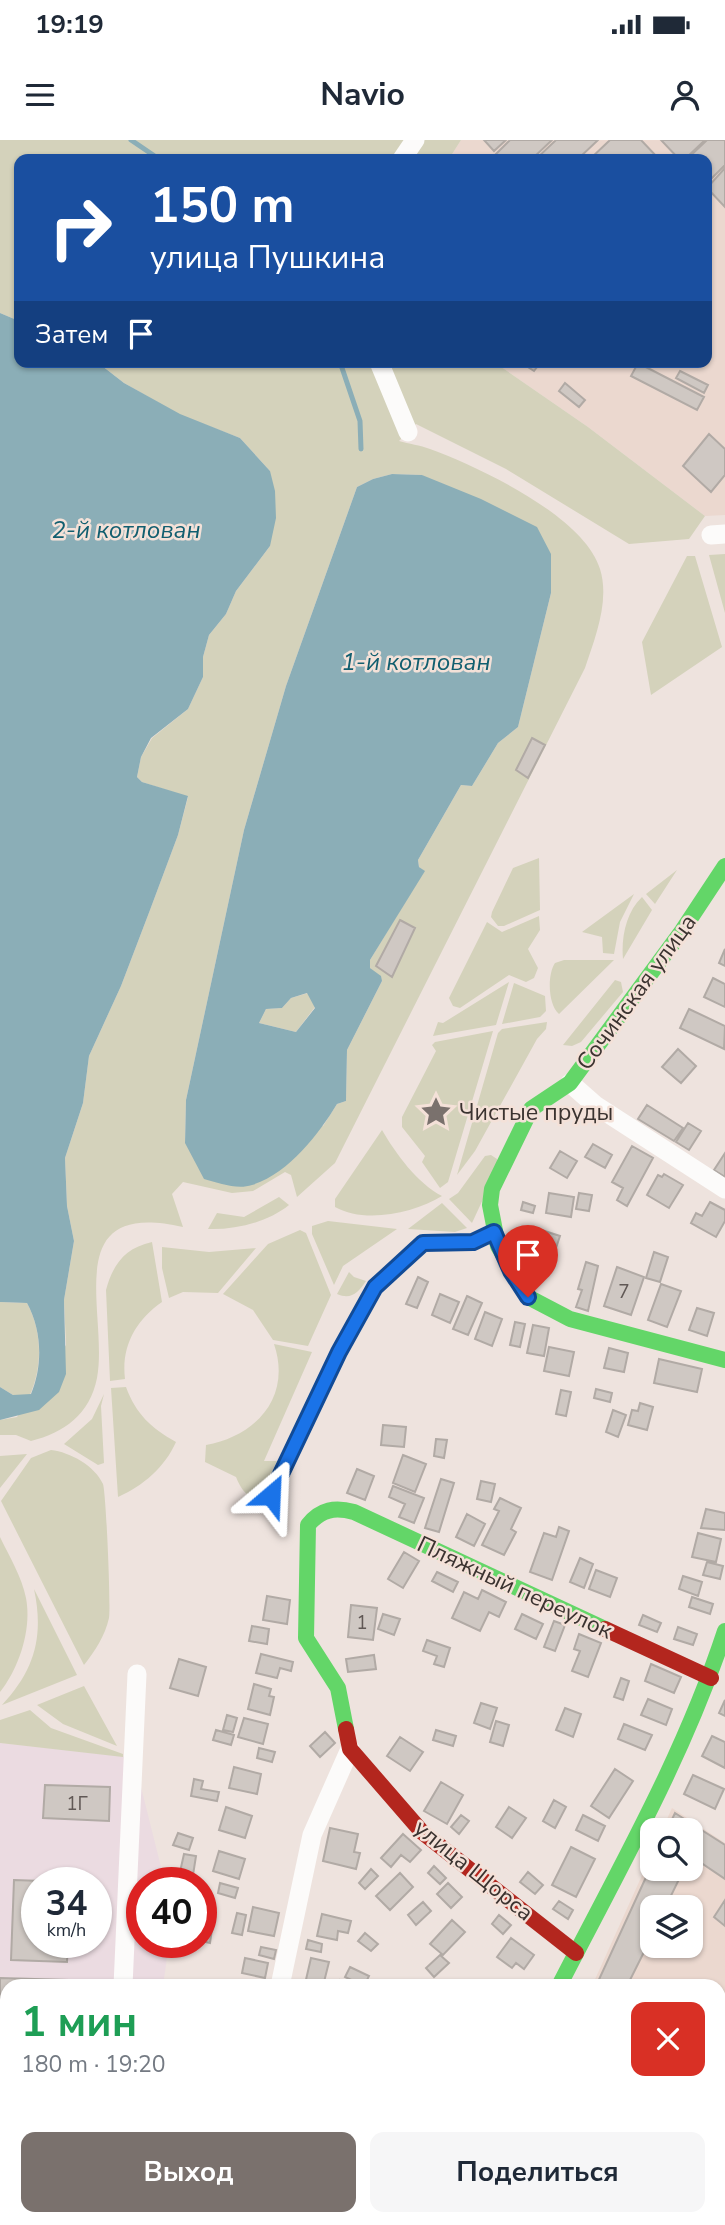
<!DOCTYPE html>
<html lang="ru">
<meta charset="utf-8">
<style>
body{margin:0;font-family:"Nunito Sans",sans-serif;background:#f6f6f7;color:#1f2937;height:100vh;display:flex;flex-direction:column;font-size:26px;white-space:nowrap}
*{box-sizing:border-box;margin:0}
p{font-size:23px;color:#747a83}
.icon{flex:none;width:38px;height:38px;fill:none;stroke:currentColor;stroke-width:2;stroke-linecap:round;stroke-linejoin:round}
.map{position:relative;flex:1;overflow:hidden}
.panel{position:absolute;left:0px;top:1839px;width:726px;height:247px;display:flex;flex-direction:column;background:#fff;border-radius:21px 21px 0 0;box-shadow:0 2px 5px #0004}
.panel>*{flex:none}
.banner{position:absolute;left:14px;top:14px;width:698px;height:214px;border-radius:14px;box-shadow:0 2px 5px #0004;background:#1a4fa0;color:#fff;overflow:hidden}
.controls{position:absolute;left:640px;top:1678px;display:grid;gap:14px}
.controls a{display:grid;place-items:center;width:63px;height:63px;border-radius:14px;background:#fff;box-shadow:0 2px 5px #0004;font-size:35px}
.speed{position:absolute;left:21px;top:1727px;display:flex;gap:14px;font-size:35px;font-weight:700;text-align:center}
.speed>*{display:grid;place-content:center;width:91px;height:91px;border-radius:50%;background:#fff;box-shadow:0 2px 5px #0004;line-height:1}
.speed small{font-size:18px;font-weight:400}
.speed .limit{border:10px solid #d22;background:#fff;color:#111}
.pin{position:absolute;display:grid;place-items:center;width:60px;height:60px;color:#fff;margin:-72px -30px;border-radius:50% 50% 50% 0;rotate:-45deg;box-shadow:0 0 7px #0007}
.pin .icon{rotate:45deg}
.me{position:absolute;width:77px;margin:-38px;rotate:26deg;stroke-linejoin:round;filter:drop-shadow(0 0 5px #0008)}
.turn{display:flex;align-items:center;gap:24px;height:147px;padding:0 21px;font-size:32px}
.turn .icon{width:91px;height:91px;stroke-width:2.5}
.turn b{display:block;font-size:49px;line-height:60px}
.then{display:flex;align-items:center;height:66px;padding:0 21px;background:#0003;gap:14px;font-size:26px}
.round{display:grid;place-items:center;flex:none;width:74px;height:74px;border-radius:14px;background:#f6f6f7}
.overview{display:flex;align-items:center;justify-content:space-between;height:119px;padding:0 21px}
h1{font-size:42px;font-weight:700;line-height:52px;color:#1e9e55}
.primary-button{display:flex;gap:14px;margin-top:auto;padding:14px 21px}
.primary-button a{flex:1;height:80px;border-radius:14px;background:#7a716d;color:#fff;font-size:28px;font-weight:700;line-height:80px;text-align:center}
.primary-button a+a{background:#f6f6f7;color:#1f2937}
.status{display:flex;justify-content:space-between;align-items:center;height:49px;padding:0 35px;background:#fff;direction:ltr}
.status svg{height:19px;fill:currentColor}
header{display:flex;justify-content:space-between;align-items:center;height:91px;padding:0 21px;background:#fff;font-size:32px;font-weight:700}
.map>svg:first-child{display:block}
.commercial{fill:#ebdbe1;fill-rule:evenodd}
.built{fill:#ebd8cf;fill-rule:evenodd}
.green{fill:#d4d2bb;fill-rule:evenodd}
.water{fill:#8baeb7;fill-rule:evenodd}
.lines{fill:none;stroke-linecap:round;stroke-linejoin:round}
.stream{stroke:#8baeb7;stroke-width:5}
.building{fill:#cfc8c3;stroke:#b1aaa5;stroke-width:2}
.street{stroke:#fcfbfa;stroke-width:19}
.fast{stroke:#63d668;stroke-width:16}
.jam{stroke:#b3261e;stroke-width:16}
.route-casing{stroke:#114b97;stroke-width:18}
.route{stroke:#1a73e8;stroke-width:12}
.labels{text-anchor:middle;stroke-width:5;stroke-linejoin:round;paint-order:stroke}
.number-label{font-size:19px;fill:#605855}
.street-label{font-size:23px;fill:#3b3330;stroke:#f4e1d8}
.poi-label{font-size:23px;fill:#3b3330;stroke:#f4e1d8;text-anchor:start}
.water-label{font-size:24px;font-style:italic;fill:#115e6f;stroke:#f4e1d8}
</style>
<div class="status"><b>19:19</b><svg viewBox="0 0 49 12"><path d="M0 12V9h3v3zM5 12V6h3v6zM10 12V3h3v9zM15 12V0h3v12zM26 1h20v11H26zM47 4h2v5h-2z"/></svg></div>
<header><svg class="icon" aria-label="menu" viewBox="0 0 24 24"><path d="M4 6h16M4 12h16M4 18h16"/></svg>Navio<svg class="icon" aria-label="person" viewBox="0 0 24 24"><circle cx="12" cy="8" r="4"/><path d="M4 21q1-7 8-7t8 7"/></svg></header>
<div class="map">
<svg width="725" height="2085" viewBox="0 0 725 2085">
<rect width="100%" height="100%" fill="#eee3de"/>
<path class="commercial" d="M0,1603L138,1618V1635L165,1743H142V1802L169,1803L163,1846H7V2079H118L116,2085H0ZM37,1743H96V1802H37Z"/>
<path class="built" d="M461,0H725V375L705,376L588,287L494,222H707V19H449Z
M672,1668L725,1703V1984L719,1978V1846H592L653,1711V1729H691V1690H662ZM653,1768H691V1806H653Z"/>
<path class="green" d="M0,0H461L449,19H19V181L0,173Z
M97,222H494L588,287L705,376L689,399L629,404L506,329L416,284L399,301C409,304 420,305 430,309C479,327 584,376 600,429C610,461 595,498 585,528L335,1023L297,1057L291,1035L285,1032L253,1051L232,1053L183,1042L172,1054L183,1087C57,1058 109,1174 97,1238C90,1274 64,1293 31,1301L16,1295H0V1280L17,1277L66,1205L64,1160L74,1101L67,1066L65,1018L83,963L89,916L121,846L150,770L178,695L188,657L142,642L137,637L141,617L152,598L188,569L203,537V517L209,495L226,474L236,451L270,406V331L240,298L180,275L124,243ZM392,334L422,335L551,453L518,587L498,603L472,646L461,645L418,720L419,727L424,731L370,820V828L382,841L347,910L346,961L337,964L323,986L185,1003L186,960L244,690L286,546L357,347L373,339Z
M725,414V473L709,415Z
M687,416H695L722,507L651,555L642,502Z
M539,718L540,770L504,786H498L491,777L492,772L513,728Z
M677,730L655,764L646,754Z
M634,754L620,782L614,814L603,813L602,797L582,792Z
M642,757L652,770L623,819C621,798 626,772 642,757Z
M539,776L540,790L528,809L538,828L534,838L526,842L509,835L460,868L453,866L449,858L487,782L502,792Z
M564,820H614L559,874C548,865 547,835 555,823Z
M615,840L621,842L623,852L581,902L572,906L563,905Z
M509,842L496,885L433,896L438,882L443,883Z
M514,843L545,856L546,871L540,877L502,884Z
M308,853L315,867L296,892L259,883L266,869L282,868L291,858Z
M547,882L546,889L537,899L475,1011L457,1035L498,893L502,889Z
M493,891L448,1042L440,1048L422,1022L425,1016L402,987V977L436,911L432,905L435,902Z
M382,990C396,1014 417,1043 442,1056C414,1073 365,1084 335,1067V1059Z
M491,1015L497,1019V1029L472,1083L449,1059L458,1053L485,1016Z
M279,1057L289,1065C268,1082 236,1090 208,1089L217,1073L244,1077Z
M442,1063L467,1088L455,1092L408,1089Z
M328,1081L397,1089L343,1126L334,1145L312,1094V1086Z
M300,1090L306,1093L331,1155L308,1206L273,1200L253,1170L223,1154L268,1104Z
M152,1102L162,1162C136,1180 121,1206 125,1239L110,1241L106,1150C113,1124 125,1108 152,1102Z
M162,1107L209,1112L256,1108L218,1153L183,1152L169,1158L162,1128Z
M349,1132L354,1137L366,1141C358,1153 351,1160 337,1154Z
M0,1162L27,1163C42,1191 43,1225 30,1255H13L0,1247Z
M274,1204L312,1212L264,1321H277L260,1357C246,1358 241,1349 236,1337L205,1322L206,1305C256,1296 292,1257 274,1204Z
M126,1247C136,1274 151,1288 176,1302C165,1327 143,1346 118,1357L111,1248Z
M104,1254L101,1266L104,1323L98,1325L64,1304L92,1279Z
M51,1310C70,1312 95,1326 103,1344C106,1352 111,1467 109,1478C105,1496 95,1511 84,1525L1,1361L31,1318Z
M27,1314L0,1348V1316Z
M0,1397C9,1416 22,1437 26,1458C32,1489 19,1528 0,1552Z
M34,1449L77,1535L2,1565C35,1530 44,1496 34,1449Z
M84,1546L117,1606L63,1584L37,1565Z
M30,1570L51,1588L123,1614V1617L0,1603V1580Z"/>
<path class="water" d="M0,173L19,181V222H97L124,243L180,274L240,298L270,331L275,351L276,378L270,406L236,451L226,474L209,495L203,517V537L188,569L151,598L141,617L137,637L142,642L188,656L178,695L150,770L121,846L89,916L83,963L65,1018L67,1066L74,1101L64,1160L66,1234L59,1252L39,1270L0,1280V1247L13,1255L31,1254C43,1225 42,1191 27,1163L0,1162Z
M392,334L422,335L481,359L537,387L551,414V453L518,587L498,603L472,646L461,645L418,720L419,727L425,731L370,820V828L381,836L382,841L347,910L346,961L337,964C319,994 288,1034 252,1045C237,1050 219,1043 204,1039L185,1003L186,960L244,690L286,546L357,347L373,339ZM307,853L315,868L296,892L259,883L266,869L282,868L291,858Z"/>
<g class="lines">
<path class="stream" d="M131,0L159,19
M340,222L360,281L361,309"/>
</g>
<path class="building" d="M484,0H506L494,11Z
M510,0H552L532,19H502L496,14Z
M556,0H598L578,19H536Z
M610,0H641L659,19H590Z
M661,0H705L685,19H679Z
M707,0H725V25L707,43V19H687Z
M725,28V67L707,48Z
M520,222H538L540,223L534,231Z
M638,223L704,257L697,270L631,236Z
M680,231L708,245L704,253L676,238Z
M565,243L585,260L579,267L559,251Z
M709,294L725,309V335L711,352L683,326Z
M532,598L545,605L528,638L516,630Z
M400,780L415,788L392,837L376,826Z
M725,809V826L719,823Z
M713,838L725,844V867L704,857Z
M689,869L725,886L724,909L680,888Z
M678,909L696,926L681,943L662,927Z
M647,965L683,988L674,1001L638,979Z
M688,983L701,991L689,1010L676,1002Z
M593,1004L612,1015L605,1028L585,1017Z
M632,1006L653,1018L627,1066L617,1060L623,1048L612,1042Z
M560,1011L577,1021L567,1038L550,1028Z
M725,1013V1037L714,1030Z
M664,1034L683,1045L669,1068L647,1055L658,1035L662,1037Z
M549,1053L574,1057L571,1077L546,1073Z
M579,1053L592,1055L589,1071L576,1069Z
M523,1062L535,1066L533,1073L521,1070Z
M710,1062L725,1070V1081L716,1097L691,1083L696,1073L702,1076Z
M532,1087L560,1096L552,1120L524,1111Z
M654,1112L668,1117L660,1142L646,1138Z
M586,1122L598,1126L588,1171L576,1167L582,1150L578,1149Z
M617,1127L644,1137L631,1175L604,1166Z
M418,1137L428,1142L417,1168L406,1164Z
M661,1144L681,1151L667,1187L648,1180Z
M440,1154L459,1162L450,1183L432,1175Z
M467,1156L482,1163L468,1195L453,1189Z
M697,1168L714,1173L707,1196L689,1190Z
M485,1172L502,1179L492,1206L475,1199Z
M515,1182L525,1184L520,1207L510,1205Z
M533,1185L549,1188L544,1216L527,1213Z
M549,1207L574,1212L569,1236L544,1231Z
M609,1208L628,1213L624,1232L604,1228Z
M659,1219L702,1229L697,1252L654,1243Z
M596,1249L612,1253L610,1262L594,1258Z
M561,1250L571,1252L566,1276L556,1274Z
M640,1263L653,1267L647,1290L628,1285L632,1270L638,1271Z
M613,1270L626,1275L618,1297L606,1292Z
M383,1285L406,1287L404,1307L381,1305Z
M436,1299L447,1300L444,1318L434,1316Z
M403,1315L426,1324L415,1352L393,1343Z
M357,1329L374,1336L365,1360L347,1353Z
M441,1339L454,1343L439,1392L425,1388Z
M481,1341L495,1344L491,1362L477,1359Z
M393,1346L424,1358L414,1383L399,1377L405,1364L389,1357Z
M500,1358L521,1368L511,1389L516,1392L504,1415L482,1405L499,1371L494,1369Z
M706,1369L725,1373V1390L701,1388Z
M467,1374L485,1384L474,1406L456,1397Z
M559,1387L569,1391L552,1440L530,1432L544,1393L556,1397Z
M698,1393L721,1399L716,1422L692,1417Z
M404,1412L419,1421L403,1448L388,1439Z
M580,1418L593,1424L584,1448L570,1442Z
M707,1422L723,1426L720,1439L703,1435Z
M596,1430L617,1438L610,1457L589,1449Z
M437,1432L458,1442L453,1452L432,1441Z
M683,1436L702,1442L698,1456L679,1449Z
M482,1450L506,1462L499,1477L489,1472L480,1491L452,1478L464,1452L478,1459Z
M267,1456L290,1460L287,1484L263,1480Z
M692,1457L713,1464L710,1474L689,1467Z
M351,1465L377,1468L373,1500L348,1497Z
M383,1474L400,1479L394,1495L378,1489Z
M522,1474L543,1484L536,1499L515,1489Z
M643,1475L661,1483L657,1492L639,1485Z
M554,1481L565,1485L555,1511L544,1507Z
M252,1486L269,1489L267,1504L249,1501Z
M678,1487L697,1494L693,1505L674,1499Z
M579,1494L601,1503L588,1537L572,1531L580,1511L574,1509Z
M427,1500L450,1508L444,1527L434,1524L437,1516L423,1511Z
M261,1514L293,1522L291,1531L280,1528L277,1538L256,1533Z
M374,1515L376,1529L348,1532L346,1519Z
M179,1519L206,1527L198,1556L170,1548Z
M651,1524L681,1537L674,1553L645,1541Z
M621,1538L629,1541L623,1560L614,1557Z
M254,1544L271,1549L269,1556L274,1557L270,1575L248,1569Z
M648,1559L672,1569L666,1585L641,1575Z
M725,1560V1576L719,1573Z
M481,1563L497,1568L490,1589L474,1583Z
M565,1568L581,1574L573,1597L556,1590Z
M227,1575L237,1578L233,1592L223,1590Z
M244,1578L268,1584L263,1604L238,1597Z
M496,1581L509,1585L503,1606L490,1602Z
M624,1584L652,1595L645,1610L618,1599Z
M216,1590L234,1595L231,1605L213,1600Z
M436,1590L456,1596L453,1606L433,1600Z
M325,1592L335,1603L320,1617L310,1606Z
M712,1596L725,1602V1628L702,1616Z
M400,1597L423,1612L410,1631L387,1616Z
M259,1608L275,1612L272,1622L257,1618Z
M234,1627L261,1634L257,1654L229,1648Z
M615,1629L633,1641L609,1678L591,1666Z
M693,1635L724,1649L715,1669L684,1654Z
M194,1639L203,1641L201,1649L219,1652L217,1661L191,1656Z
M441,1642L463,1655L447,1684L424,1671Z
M45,1645L110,1647L109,1681L43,1678Z
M554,1660L566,1667L555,1688L543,1681Z
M226,1667L252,1676L245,1698L219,1690Z
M509,1667L526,1678L512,1698L496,1687Z
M675,1673L725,1705V1739L691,1716V1690H667Z
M461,1675L469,1681L459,1694L451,1687Z
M583,1675L605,1686L598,1701L576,1690Z
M330,1688L358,1694L354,1712L360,1713L356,1729L323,1721Z
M178,1693L193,1698L189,1710L173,1705Z
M403,1694L421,1710L410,1722L401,1715L391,1727L381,1718Z
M571,1707L595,1719L576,1757L552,1745Z
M219,1711L245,1719L239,1739L213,1731Z
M184,1714L196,1716L193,1735L180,1732Z
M653,1722V1729H684L665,1768H653V1794L627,1846H596Z
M434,1726L446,1738L440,1744L428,1733Z
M371,1729L378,1736L365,1749L359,1743Z
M528,1732L543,1745L535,1754L520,1742Z
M400,1733L413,1747L390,1770L376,1756Z
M14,1740L71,1742L37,1743V1802H68L67,1822L11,1820Z
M220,1743L238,1748L235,1758L218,1753Z
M448,1743L462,1757L451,1768L437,1754Z
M725,1760V1786L714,1777Z
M559,1761L573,1770L568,1779L553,1769Z
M423,1762L431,1771L416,1785L408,1775Z
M253,1767L279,1773L274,1796L248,1791Z
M237,1773L246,1775L242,1795L232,1793Z
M322,1774L351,1781L348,1793L338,1791L337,1800L317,1796Z
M499,1775L511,1785L503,1794L492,1784Z
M452,1780L465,1792L443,1815L430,1804Z
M201,1787L212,1789L210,1803L201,1801Z
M365,1793L378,1804L371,1811L358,1801Z
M511,1798L534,1815L524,1829L516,1823L512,1828L497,1817Z
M308,1800L322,1804L321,1812L306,1809Z
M261,1807L276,1810L274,1819L259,1815Z
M440,1815L449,1823L434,1837L426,1828Z
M245,1818L268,1823L265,1838L242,1833Z
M311,1818L329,1822L323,1846L305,1844Z
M350,1827L369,1836L364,1846L345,1837Z
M0,1838L68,1840V1846H7V1867H0Z
M340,1840L353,1846H337Z
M725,1896V1962L719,1969V1903Z
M725,1965V1980L719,1975Z
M719,2025L725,2029V2039L719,2048Z
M725,2055V2076L724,2077L719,2073V2063Z
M0,2071L7,2072V2079H62L61,2085H0Z
M154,2079H166L165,2085L153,2084Z
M194,2079H213L211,2085H192Z
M311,2079H330L328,2085L310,2084Z
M344,2079H356L355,2085H343Z
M445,2079H466L464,2085L445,2082Z
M512,2080L535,2084L534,2085H511Z"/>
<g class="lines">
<path class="street" d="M402,19L415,0
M379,222L408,292
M711,395L725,394
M570,943L595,965L725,1049
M123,1846L137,1534
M280,1846L312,1695L350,1609
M719,1997L725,2002
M109,2085L110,2079
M223,2085L225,2079"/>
<path class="fast" d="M725,726L682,791L570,943L531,969L492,1049L490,1065L498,1106L528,1157L570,1179L725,1220
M271,1355L339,1212L375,1147L423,1103L473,1102L494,1092
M346,1589L338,1548L306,1498L308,1385C321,1369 335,1367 354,1372L605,1489
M559,1846C619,1729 684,1616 725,1491
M491,2085L493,2079"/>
<path class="jam" d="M605,1489L711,1538
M346,1589L350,1609L422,1692L576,1813"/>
</g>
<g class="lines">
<defs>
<path id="route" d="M271,1355L339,1212L375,1147L423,1103L473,1102L494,1092L511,1131L528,1157"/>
</defs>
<use href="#route" class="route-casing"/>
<use href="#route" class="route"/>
</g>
<defs>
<symbol id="sight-bare" viewBox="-9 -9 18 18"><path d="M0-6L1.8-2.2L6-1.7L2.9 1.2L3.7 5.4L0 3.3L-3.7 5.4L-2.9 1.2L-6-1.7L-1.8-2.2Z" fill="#7a716d" stroke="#f4e1d8" stroke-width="2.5" paint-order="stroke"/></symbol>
</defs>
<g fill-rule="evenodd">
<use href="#sight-bare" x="414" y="950" width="44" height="44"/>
</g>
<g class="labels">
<g class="number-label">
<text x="624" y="1158">7</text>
<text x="362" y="1489">1</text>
<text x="77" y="1670">1Г</text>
</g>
<g class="street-label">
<text transform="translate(636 852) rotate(-54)" y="8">Сочинская улица</text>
<text transform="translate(515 1447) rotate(25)" y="8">Пляжный переулок</text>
<text transform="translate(474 1730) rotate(39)" y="8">улица Щорса</text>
</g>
<g class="poi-label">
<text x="459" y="980">Чистые пруды</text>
</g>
<g class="water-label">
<text x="126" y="398">2-й котлован</text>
<text x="416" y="530">1-й котлован</text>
</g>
</g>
</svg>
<div class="controls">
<a><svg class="icon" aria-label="search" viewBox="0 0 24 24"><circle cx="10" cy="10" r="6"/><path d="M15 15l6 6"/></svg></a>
<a><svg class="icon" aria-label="layers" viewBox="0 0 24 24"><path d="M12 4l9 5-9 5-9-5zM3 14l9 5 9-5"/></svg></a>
</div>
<div class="speed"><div>34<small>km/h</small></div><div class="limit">40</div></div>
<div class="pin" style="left:528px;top:1157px;background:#d93025"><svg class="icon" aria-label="arrive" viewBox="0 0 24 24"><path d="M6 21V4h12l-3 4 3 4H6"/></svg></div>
<svg class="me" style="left:271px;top:1355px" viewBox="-20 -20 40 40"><path d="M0-17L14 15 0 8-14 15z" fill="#1a73e8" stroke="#fff" stroke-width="4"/></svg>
<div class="banner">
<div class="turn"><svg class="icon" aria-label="right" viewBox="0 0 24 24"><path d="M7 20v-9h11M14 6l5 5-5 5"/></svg><div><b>150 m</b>улица Пушкина</div></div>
<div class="then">Затем<svg class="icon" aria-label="arrive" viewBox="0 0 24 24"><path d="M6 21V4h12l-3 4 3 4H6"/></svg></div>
</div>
<section class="panel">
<div class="overview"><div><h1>1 мин</h1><p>180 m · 19:20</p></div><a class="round" style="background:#d93025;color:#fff"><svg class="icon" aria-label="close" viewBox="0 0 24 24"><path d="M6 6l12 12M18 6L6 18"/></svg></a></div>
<div class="primary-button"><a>Выход</a><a>Поделиться</a></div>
</section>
</div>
